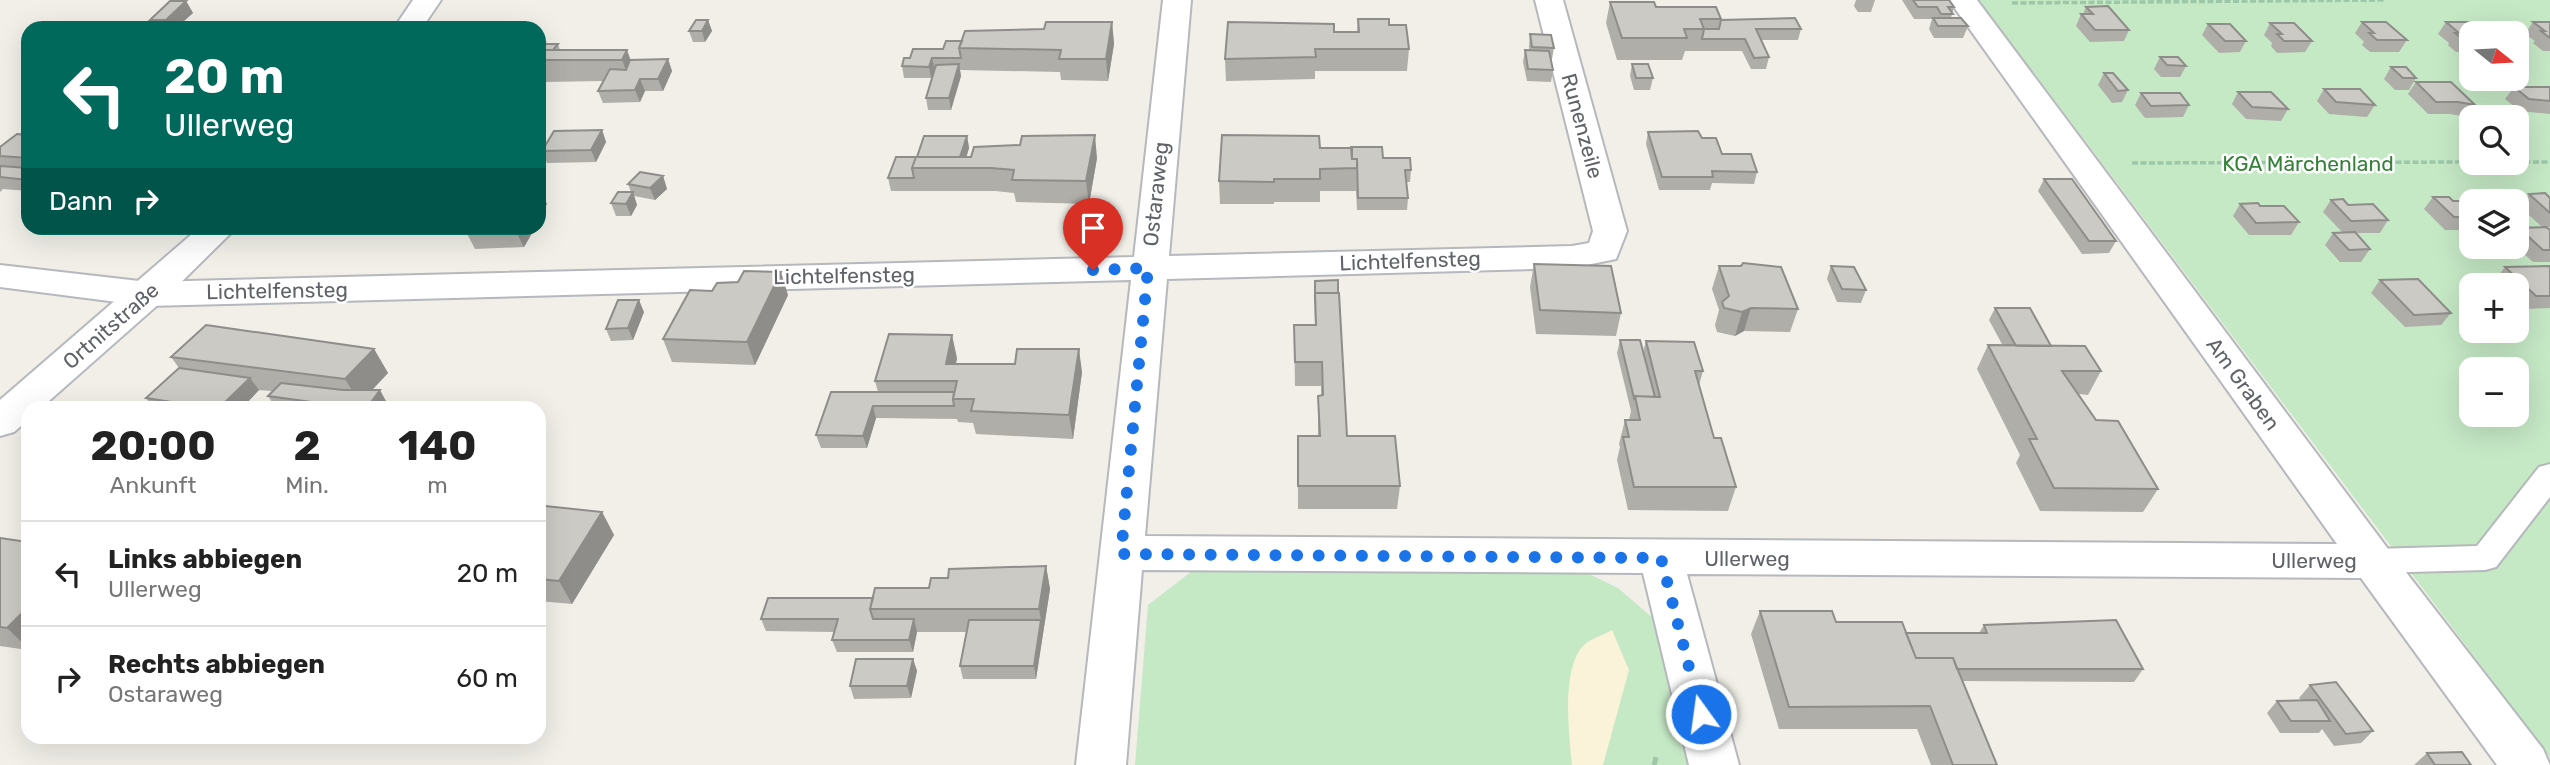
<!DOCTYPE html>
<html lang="de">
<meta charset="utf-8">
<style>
body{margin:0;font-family:Rubik,sans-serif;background:#f2f2f2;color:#222;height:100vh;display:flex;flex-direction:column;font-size:26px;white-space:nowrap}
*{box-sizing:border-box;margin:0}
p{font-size:23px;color:#767676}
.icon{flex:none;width:38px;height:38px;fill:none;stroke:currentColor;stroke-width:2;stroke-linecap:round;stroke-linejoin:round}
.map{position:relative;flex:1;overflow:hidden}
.drawer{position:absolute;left:21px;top:401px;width:525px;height:343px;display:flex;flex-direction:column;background:#fff;border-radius:21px;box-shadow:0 7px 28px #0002}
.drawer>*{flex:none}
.hud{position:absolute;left:21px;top:21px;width:525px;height:214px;border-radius:21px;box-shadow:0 7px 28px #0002;background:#00695c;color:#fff;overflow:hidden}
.needle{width:46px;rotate:108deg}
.controls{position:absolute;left:2459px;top:21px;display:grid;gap:14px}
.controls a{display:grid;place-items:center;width:70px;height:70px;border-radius:14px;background:#fff;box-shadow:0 7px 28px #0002;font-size:35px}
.pin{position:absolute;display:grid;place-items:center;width:60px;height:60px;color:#fff;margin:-72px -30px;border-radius:50% 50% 50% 0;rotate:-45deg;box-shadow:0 0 7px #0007}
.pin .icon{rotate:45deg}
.me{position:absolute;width:77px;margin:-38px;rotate:346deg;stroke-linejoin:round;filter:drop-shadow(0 0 5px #0008)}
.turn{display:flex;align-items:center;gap:24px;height:147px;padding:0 28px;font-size:32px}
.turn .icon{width:91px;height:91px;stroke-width:2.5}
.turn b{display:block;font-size:49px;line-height:60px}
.then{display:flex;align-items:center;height:66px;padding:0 28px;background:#0003;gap:14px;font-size:26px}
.eta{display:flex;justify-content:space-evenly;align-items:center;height:119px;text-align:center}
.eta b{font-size:42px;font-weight:700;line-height:49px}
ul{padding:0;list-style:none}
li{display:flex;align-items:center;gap:21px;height:105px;padding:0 28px;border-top:2px solid #e0e0e0}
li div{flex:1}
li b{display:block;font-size:26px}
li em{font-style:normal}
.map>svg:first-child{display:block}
.green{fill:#c5e8c5;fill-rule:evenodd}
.sand{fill:#fbf3d9}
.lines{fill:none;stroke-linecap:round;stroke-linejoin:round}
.lane-casing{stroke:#b5b8bc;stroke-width:4}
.street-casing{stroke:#b5b8bc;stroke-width:4}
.secondary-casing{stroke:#b6babf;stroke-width:4}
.path-far1{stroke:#9cc7a9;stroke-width:3.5;stroke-dasharray:6 2.5;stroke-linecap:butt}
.path{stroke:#9cc7a9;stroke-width:5;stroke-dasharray:8 3.5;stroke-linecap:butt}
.lane{fill:#fff;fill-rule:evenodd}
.street{fill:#fff;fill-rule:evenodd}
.secondary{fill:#fff;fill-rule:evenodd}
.wall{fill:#afaea9}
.shaded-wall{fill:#8f8d8a}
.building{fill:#cccac5;stroke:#8f8d8a;stroke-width:2}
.route{stroke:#1a73e8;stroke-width:12;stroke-dasharray:0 21.6}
.labels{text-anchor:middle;stroke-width:5;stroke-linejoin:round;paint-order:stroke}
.street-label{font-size:21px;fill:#5f6368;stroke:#fff}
.park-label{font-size:21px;fill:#348238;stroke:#fff}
</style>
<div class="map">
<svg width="2550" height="765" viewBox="0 0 2550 765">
<rect width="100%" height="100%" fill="#f1efe8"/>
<path class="green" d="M1979,0H2550V757ZM2471,33H2516V79H2471ZM2471,117H2516V163H2471ZM2471,201H2516V247H2471ZM2471,285H2516V331H2471ZM2471,369H2516V415H2471Z
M1192,571L1589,574L1618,588L1661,625L1699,765H1135L1148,605Z"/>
<path class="sand" d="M1612,630L1629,670L1603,765H1572C1569,735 1561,670 1583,646C1589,639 1604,635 1612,630Z"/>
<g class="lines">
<defs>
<path id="lane" d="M2550,464V497L2496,567L2485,570L2373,573L2362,570L2357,561L2362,552L2373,549L2477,546L2539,467Z"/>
<path id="street" d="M1163,0H1191L1169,256L1572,246L1589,243L1593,231L1535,0H1563L1627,231L1616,259L1572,268L1167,279L1145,536L2337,544L1949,0H1977L2388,549L2543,749L2550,765H2497L2361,578L1687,574L1739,765H1689L1643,573L1142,570L1126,765H1076L1131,280L148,306L0,287V265L148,282L1134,257Z"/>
<path id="secondary" d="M413,0H441L422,28H394Z
M199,228H236L161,302L41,408H28V420L14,432L0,436V400Z"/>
</defs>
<use href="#lane" class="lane-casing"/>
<use href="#street" class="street-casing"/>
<use href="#secondary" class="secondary-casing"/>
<path class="path-far1" d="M2012,3L2386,0
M2516,162H2550
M2132,163L2471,162"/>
<path class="path" d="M1654,765L1657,754"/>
<use href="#lane" class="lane"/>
<use href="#street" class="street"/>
<use href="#secondary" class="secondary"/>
</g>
<path class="wall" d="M1856,0H1875L1871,12H1858L1854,6Z
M1902,0H1949L1954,7L1951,18L1968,26L1963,38H1934L1929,29L1932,19H1914Z
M186,1L193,13L176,28H155L150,20Z
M1610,2L1656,7L1721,19V20L1801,29L1798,40H1761L1769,57L1766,69H1751L1742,51H1685L1682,60H1617L1606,23Z
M2086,7L2129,30L2124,41L2090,42L2076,26L2081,14H2083Z
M1358,19L1389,25L1409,49L1407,71H1315V79L1226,81L1225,59L1334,32H1357Z
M708,20L712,31L705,42H693L689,31Z
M1112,22L1114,44L1108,81L1061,80L1060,72L960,70L961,76L951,110H928L926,98L935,70L931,78H904L902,66L910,58L943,49L962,41L1044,29Z
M2362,22L2407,40L2399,52H2370L2362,45L2364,42L2355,33Z
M2446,22L2471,33V52H2456L2448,45L2449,43L2438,34Z
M2533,22H2550V51H2543L2533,43L2535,41L2525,34Z
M2270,23L2312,41L2305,52L2277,53L2271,46L2272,43L2264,35Z
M2208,24L2246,41L2240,52L2219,53L2202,35Z
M1530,34L1554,48L1552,59H1551L1553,70L1551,82L1527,81L1523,62L1525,50H1529V46Z
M539,42L544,44H558L560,50L630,60L668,59L672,71L663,91H645L640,102L603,103L598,91L604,81L543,82L539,87Z
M2160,57L2186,66L2180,77H2161L2154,69Z
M1632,64L1653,78L1650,90H1634L1630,76Z
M2391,67L2416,78L2409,90H2395L2384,79Z
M2104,73L2128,90L2122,102L2112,103L2098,85Z
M2416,82L2475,105L2467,117L2450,114H2428L2408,94Z
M2514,87H2550V114L2520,111L2505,99Z
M2324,89L2375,105L2367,117L2329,114L2317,101Z
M2238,92L2288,109L2281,121L2246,119L2232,104Z
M2141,93L2189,105L2183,117L2145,118L2135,105Z
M602,130L606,142L596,162L547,163L542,151Z
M1648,132L1702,138L1722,154L1757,172L1754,184L1712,183L1710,190H1659L1646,144Z
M28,135V191L3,189L0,192V147Z
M967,136L969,148L966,157L1097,158L1089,204L1016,202L1014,193L995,191H891L888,178L917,157Z
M1320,148L1383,158L1411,170L1410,182H1406L1408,198L1407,210H1357L1356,191H1320V202H1274V204H1220L1219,181Z
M663,176L667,189L655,200L634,196L637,205L631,216H616L611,203L631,192L628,184Z
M2044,179L2116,241L2109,253L2082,254L2038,191Z
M2529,194L2550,198V227H2542L2519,206Z
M2433,197L2453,201H2471V230H2445L2424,209Z
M2331,200L2348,205L2388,220L2380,233H2356L2370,249L2361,262H2340L2325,245L2333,233L2342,232L2323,212Z
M2240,204L2260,206L2299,222L2291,235H2249L2233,216Z
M464,228H535L524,247L475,249Z
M2519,228L2550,230V262H2533L2516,247V231Z
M1534,264L1621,313L1616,336L1536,334L1530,287Z
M1719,266L1798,309L1790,332L1744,331L1735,336L1717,332L1715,325L1719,310L1712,289Z
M1831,266L1866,290L1861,303L1837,302L1827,279Z
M2550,266V308L2525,309L2516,300V285H2501L2495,280L2505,267Z
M2380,280L2451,313L2441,325L2405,327L2371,293Z
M1314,294L1347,436L1400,486L1397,509H1298V436H1318V396L1321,395V386H1295L1294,325H1315Z
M788,295L755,365L672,362L663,339Z
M1995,308L2051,346L2101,371L2088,395L2079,394L2096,420L2158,489L2143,512L2040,511L2016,463L2020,455L1977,369L1988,345L2003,346L1989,320Z
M644,312L633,340L611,341L606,329Z
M1620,340L1643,352L1646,341L1703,371L1699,385L1714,438L1736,487L1728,511L1628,510L1617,460L1620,447L1619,444L1625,420H1629L1631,411L1617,353Z
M374,349L388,373L372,390L387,403L384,408H276L268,396L272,391L258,390H259L242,408H153L146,398L179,368L171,357Z
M957,358L956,364L1082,372L1073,439L976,434L973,423L958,422L957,419L876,418L867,448H821L816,435L878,392L875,381Z
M602,512L614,535L572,604L539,601V515Z
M0,538L28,542V650L0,646Z
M1046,566L1050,589L1036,679H963L960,666L966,632H917L913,652H837L832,640L834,632L766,631L761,619L929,588L948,578Z
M1760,611L1906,633H1979L1984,625L2143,669L2134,682L1962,681L1997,765H1931L1917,729H1779L1751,634Z
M913,659L917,671L911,698L854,699L850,686Z
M2310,685L2373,731L2361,743L2334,746L2322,729L2319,733H2280L2267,713L2277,701L2301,700L2299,698Z
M2427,753L2471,765H2414Z"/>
<path class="shaded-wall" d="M186,1L193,13L176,28H171L166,20Z
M708,20L712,31L705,42L702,31Z
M296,22L299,28H290Z
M1112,22L1114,44L1108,81L1106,59Z
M627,50L635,72L630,81L622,60Z
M932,58L935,70L931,78L929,67Z
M668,59L672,71L663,91L658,79Z
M959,64L961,76L951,110L949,98Z
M539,72L543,82L539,87Z
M640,79L645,91L640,102L635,90Z
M602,130L606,142L596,162L591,150Z
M1095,135L1097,158L1089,204L1086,181Z
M967,136L969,148L963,169L960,157Z
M663,176L667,189L655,200L650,188Z
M539,185L547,204L539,219Z
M633,192L637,205L631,216L626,204Z
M514,228H535L524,247Z
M781,272L788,295L755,365L747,342Z
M639,300L644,312L633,340L628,328Z
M1751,308L1744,331L1735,336L1742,312Z
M952,335L957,358L952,381L946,364Z
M374,349L388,373L360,403L345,379Z
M1079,349L1082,372L1073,439L1069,415Z
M250,378L259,390L242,408H219Z
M380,390L387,403L384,408H371L369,405Z
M873,406L876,418L867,448L863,436Z
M602,512L614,535L572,604L559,581Z
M1046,566L1050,589L1036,679L1034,666L1041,620L1039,609Z
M28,607V648L7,628Z
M914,619L917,632L913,652L909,640Z
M913,659L917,671L911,698L907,686Z"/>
<path class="building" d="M1913,0H1949L1954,7H1948L1953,14H1941L1937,7H1918Z
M170,1H186L166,20H150Z
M1610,2H1654L1656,7H1716L1721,19H1700L1704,29H1684L1687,38H1622Z
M2108,6L2129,30H2095L2081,14H2093L2086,7Z
M1795,18L1801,29H1756L1769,57L1754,58L1745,39H1702L1704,29H1719L1721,20Z
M1933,18H1961L1968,26H1938Z
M1358,19H1389V25H1406L1409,49H1315L1316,57L1225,59L1228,22L1334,24V32H1359Z
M696,20H708L702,31H689Z
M238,22H296L290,28H232Z
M1046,22H1112L1106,59H1059L1061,50L959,48L965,31L1044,29Z
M2362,22H2386L2407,40H2377L2369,33H2374Z
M2446,22H2470L2484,33H2471V40H2464L2455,33H2459Z
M2533,22H2550V38L2541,31H2545Z
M2270,23H2294L2312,41H2284L2277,34H2282Z
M2208,24H2230L2246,41H2225Z
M1530,34L1551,35L1554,48L1532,47Z
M946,41H962L959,48L961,58H932L929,67L902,66L904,58H910L913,49H943Z
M539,42H544L541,44H558L553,50H564H539Z
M539,50H627L622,60H539Z
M1525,50L1549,51L1553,70L1528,69Z
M2160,57H2178L2186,66L2167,65Z
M668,59L658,79H640L635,90L598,91L610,69L626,70L630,60Z
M959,64L949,98H926L936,65Z
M1632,64H1648L1653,78H1636Z
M2391,67H2406L2416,78H2403Z
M2104,73H2113L2128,90L2118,91Z
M2416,82H2451L2475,105L2458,102H2436Z
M2514,87H2550V101L2529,99Z
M2324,89H2360L2375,105L2336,102Z
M2238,92H2271L2288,109L2252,107Z
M2141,93H2180L2189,105L2151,106Z
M602,130L591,150L542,151L554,131Z
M1698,131L1702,138H1716L1722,154H1751L1757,172L1712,171L1713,177H1662L1648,132Z
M17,134L28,135V158L0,156V147Z
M1095,135L1086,181L1012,180L1014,170L991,168H912L916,157H971L974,147L1020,145L1022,136Z
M1222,135L1319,136L1320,148H1352V159H1357V168L1320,169V179H1274V182L1219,181Z
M924,136H967L960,157H916L912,168L914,178H888L896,157H917Z
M1351,147H1382L1383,158H1410L1411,170H1405L1408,198H1358L1357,159H1352Z
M0,166L28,168V180L0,177Z
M640,172L663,176L650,188L628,184Z
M2044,179H2072L2116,241H2089Z
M618,192H633L626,204L611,203Z
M2545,193L2550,198V213L2529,194Z
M2433,197H2449L2453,201H2476H2471V217H2454Z
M2343,199L2348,205L2373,204L2388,220L2351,221L2331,200Z
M2258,203L2260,206H2284L2299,222L2256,223L2240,204Z
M2546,227L2550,230V250H2543L2519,228Z
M2355,232L2370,249L2349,250L2333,233Z
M1743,263L1781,267L1798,309L1751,308L1742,312L1724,308L1722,302L1729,296L1719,266H1741Z
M1534,264L1611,266L1621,313L1540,310Z
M1831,266L1854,267L1866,290L1842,289Z
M2550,266V296H2536L2505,267Z
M744,271L781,272L747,342L663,339L690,290L712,291L717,283L738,282Z
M2418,279L2451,313L2414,315L2380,280Z
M1338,280V293H1315V303V281Z
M1315,293H1339L1347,436H1395L1400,486H1298V436H1320L1318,396L1323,395L1322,362H1295L1294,325H1316Z
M618,300H639L628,328L606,329Z
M1995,308H2030L2051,346H2016Z
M206,325L374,349L345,379L171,357Z
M889,334L952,335L946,364H1015L1017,349H1079L1069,415L971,411L974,399H953L957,381H875Z
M1620,340H1640L1655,397L1635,396L1634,398Z
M1646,341L1694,342L1703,371H1695L1714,438H1721L1736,487H1634L1623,437H1629L1625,420H1640L1635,396L1660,397Z
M1988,345L2085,346L2101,371H2062L2096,420L2118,421L2158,489L2054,488L2029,439H2037Z
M179,368L250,378L219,408H210L146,398Z
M281,383L343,390H380L369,405L326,404L268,396Z
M831,392H954L953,399L954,406H873L863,436L816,435Z
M545,506L602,512L559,581L539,579V515Z
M0,538L28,542V607L7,628L0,627Z
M1046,566L1039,609H870L875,588H929L931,578H948L949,569Z
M768,598H873L870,609L873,619H914L909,640H832L838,619H761Z
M1760,611H1832L1836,622H1902L1916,658H1953L1997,765H1953L1930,706L1789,707Z
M969,620H1041L1034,666H960Z
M2116,620L2143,669H1957L1953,658H1916L1906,633H1987L1984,625Z
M856,659H913L907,686H850Z
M2336,682L2373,731L2346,734L2310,685Z
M2317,700L2330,721H2291L2277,701Z
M2462,752L2471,765H2435L2427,753Z"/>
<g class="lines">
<path class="route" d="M1093,270L1148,268L1121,554L1661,558L1701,714"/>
</g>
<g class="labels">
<g class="street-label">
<text transform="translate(1582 126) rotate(75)" y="7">Runenzeile</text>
<text transform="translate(1156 194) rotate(-84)" y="7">Ostaraweg</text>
<text transform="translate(1410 261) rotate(-2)" y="7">Lichtelfensteg</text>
<text transform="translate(844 276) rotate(-1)" y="7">Lichtelfensteg</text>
<text transform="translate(277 291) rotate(-1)" y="7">Lichtelfensteg</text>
<text transform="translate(111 326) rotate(-41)" y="7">Ortnitstraße</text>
<text transform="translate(2243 384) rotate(54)" y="7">Am Graben</text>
<text x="1747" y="566">Ullerweg</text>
<text x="2314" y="568">Ullerweg</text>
</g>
<g class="park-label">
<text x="2308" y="171">KGA Märchenland</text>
</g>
</g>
</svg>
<div class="controls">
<a><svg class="needle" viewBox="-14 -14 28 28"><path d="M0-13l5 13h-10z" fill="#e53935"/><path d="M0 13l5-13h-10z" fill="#767676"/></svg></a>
<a><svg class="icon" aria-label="search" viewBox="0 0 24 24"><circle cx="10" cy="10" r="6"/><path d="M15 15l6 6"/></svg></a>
<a><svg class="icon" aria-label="layers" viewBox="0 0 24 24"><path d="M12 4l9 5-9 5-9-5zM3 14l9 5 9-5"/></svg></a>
<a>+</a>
<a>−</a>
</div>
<div class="pin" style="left:1093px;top:270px;background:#d93025"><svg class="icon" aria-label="arrive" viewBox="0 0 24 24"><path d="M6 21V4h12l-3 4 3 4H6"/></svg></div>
<svg class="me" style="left:1701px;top:714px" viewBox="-20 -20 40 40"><circle r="17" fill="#1a73e8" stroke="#fff" stroke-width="3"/><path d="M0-11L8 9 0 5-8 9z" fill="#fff"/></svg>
<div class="hud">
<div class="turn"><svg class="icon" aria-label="left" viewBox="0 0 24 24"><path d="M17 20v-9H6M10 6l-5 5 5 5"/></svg><div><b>20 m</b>Ullerweg</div></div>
<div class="then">Dann<svg class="icon" aria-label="right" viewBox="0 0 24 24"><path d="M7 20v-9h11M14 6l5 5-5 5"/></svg></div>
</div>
<section class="drawer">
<div class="eta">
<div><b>20:00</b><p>Ankunft</p></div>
<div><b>2</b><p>Min.</p></div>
<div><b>140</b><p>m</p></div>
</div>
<ul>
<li><svg class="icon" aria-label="left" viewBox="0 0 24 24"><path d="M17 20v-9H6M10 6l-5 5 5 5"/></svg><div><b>Links abbiegen</b><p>Ullerweg</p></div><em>20 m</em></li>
<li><svg class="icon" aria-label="right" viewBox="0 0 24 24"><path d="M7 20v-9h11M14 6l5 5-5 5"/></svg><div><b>Rechts abbiegen</b><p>Ostaraweg</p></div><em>60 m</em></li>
</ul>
</section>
</div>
